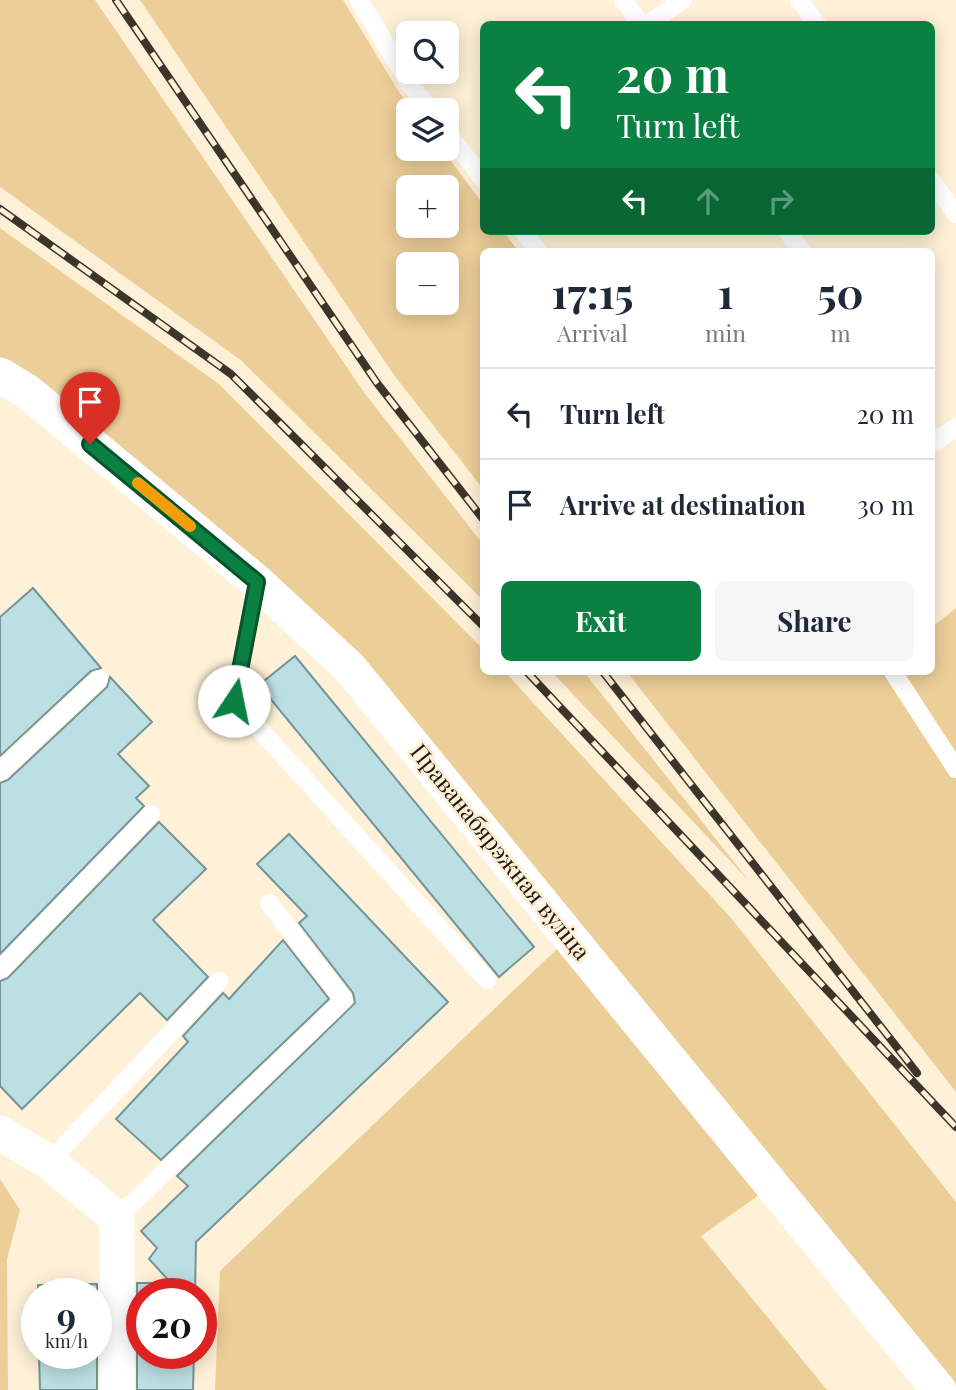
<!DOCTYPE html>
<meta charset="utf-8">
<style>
body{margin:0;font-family:"Playfair Display",serif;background:#f6f6f7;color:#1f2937;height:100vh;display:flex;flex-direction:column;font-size:26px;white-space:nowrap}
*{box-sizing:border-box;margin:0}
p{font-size:23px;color:#747a83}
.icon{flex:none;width:38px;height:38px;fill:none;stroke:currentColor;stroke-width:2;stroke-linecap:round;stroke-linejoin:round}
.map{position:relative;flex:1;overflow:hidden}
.sheet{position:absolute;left:480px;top:248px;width:455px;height:427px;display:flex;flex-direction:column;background:#fff;border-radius:10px;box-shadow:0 4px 18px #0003}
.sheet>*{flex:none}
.top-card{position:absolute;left:480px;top:21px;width:455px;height:214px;border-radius:10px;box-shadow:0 4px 18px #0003;background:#0b8043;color:#fff;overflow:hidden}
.buttons{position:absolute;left:396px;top:21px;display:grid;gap:14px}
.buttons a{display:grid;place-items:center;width:63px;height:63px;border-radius:10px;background:#fff;box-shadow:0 4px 18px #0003;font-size:35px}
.speed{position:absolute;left:21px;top:1278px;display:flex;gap:14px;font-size:35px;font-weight:700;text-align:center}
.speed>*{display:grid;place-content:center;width:91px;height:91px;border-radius:50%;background:#fff;box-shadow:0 4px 18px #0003;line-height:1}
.speed small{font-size:18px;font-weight:400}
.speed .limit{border:10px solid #d22;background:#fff;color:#111}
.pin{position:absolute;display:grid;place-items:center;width:60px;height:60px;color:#fff;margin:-72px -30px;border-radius:50% 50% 50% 0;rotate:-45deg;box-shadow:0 0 7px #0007}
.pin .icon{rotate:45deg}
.me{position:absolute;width:77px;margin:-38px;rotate:11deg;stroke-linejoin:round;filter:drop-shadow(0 0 5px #0008)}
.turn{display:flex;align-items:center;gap:24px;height:147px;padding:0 21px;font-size:32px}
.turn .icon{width:91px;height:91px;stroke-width:2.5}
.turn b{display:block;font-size:49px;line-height:60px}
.lanes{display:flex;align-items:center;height:66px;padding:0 21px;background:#0003;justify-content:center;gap:35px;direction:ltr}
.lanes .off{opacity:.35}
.eta{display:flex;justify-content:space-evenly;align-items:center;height:119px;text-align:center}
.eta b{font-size:42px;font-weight:700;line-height:49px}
.button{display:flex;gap:14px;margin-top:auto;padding:14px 21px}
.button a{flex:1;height:80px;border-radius:10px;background:#0b8043;color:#fff;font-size:28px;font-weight:700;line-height:80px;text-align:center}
.button a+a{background:#f6f6f7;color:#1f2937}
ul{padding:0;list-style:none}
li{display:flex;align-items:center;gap:21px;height:91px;padding:0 21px;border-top:2px solid #e0e1e3}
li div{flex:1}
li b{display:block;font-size:26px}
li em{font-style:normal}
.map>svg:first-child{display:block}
.green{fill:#ecce98;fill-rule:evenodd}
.building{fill:#bcdfe3;stroke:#739498;stroke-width:2}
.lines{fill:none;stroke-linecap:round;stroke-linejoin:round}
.service{stroke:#fff;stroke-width:18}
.minor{stroke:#fff;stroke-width:35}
.rail-casing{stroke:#3b352a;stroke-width:8}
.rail{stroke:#fff1d7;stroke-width:5;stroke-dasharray:16;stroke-linecap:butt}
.route-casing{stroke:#07532c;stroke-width:18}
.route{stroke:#0b8043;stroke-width:12}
.slow{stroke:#f59e0b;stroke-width:12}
.labels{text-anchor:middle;stroke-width:6;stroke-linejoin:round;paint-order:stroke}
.street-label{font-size:23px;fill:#1f1a11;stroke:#fff1d7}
</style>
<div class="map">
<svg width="956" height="1390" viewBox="0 0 956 1390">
<rect width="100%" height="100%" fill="#fff1d7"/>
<path class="green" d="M0,0H95L366,395L483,544V600L242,361L0,187Z
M140,0H343L399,92L413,110H408V149H442L483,204V231H503L519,252H483V489L394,375ZM408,187H446V226H408ZM408,264H446V303H408Z
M0,228L219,384L483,649V672H505L731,918L956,1202V1386L783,1178L701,1236L827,1390H215L220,1271L558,948L367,665L0,362Z
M956,608V1092L627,672H871L874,675L877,672H931V628Z
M553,672H584L749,881L552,672Z
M0,1179L20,1210L7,1259L8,1390H0Z"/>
<path class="building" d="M33,588L101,668L91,671L0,756V617Z
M295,656L534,947L499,977L259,685Z
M110,677L152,722L118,754L149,786L136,798L144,806L0,954V783L8,780L107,687Z
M159,822L206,869L153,920L208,977L167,1020L140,993L22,1109L0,1086V981L8,978Z
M289,834L448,1002L196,1242L195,1293H142V1353H194L193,1390H137V1283H171L149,1259L157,1248L141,1231L188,1186L177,1176L355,1003L353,993L299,923L307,916L257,864Z
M283,940L329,999L161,1160L116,1119L188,1042L183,1036L223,993L229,999Z
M97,1284V1390H40L39,1353H96V1293H38V1285Z"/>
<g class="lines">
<path class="service" d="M359,0L410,84L430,110
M623,0L641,24
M799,0L817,24
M648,24L683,0
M446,131L483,179
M931,180L956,214
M523,231L539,252
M787,231L802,252
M931,435L936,442L956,427
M257,582L234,701L487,980
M893,672L956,769
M0,772L99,679
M0,970L151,814
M49,1162L219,981
M117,1218L344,1000L269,903"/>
<path class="minor" d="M0,375L28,392L257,582L350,668L939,1390
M0,1133L49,1162L117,1218V1390"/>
<defs>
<path id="rail" d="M116,0L377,383L483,519
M0,209L231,374L483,626
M527,672L956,1127
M603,672L917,1073"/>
</defs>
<use href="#rail" class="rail-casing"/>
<use href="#rail" class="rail"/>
</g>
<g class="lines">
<defs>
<path id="route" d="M90,444L257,582L234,701"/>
</defs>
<use href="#route" class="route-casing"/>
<use href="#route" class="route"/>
<path class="slow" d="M138,483L190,526"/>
</g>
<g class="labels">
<g class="street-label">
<text transform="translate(500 852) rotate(51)" y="8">Праванабярэжная вуліца</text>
</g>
</g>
</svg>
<div class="buttons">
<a><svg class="icon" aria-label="search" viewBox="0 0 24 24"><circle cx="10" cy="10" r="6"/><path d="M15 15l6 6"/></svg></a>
<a><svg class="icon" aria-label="layers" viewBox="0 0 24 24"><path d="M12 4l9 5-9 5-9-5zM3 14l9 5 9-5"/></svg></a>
<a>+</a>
<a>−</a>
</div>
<div class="speed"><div>9<small>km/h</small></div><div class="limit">20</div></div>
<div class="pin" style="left:90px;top:444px;background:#d93025"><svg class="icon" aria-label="arrive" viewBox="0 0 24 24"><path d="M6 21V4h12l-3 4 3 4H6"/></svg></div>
<svg class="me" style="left:234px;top:701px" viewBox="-20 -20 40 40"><circle r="19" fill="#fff"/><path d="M0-13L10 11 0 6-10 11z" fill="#0b8043"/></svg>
<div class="top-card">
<div class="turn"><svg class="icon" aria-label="left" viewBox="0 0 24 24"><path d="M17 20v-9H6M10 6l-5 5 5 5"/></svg><div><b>20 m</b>Turn left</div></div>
<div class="lanes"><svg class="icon" aria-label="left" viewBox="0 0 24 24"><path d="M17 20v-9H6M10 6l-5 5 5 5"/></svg><svg class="icon off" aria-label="ahead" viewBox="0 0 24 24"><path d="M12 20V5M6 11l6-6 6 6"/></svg><svg class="icon off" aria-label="right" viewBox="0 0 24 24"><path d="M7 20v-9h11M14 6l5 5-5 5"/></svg></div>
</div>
<section class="sheet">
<div class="eta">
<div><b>17:15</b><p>Arrival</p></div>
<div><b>1</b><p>min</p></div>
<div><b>50</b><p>m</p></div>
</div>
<ul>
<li><svg class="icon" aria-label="left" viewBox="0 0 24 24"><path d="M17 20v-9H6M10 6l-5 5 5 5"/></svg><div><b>Turn left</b></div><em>20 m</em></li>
<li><svg class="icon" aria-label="arrive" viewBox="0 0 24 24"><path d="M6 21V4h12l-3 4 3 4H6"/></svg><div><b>Arrive at destination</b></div><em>30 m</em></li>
</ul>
<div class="button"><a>Exit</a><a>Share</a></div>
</section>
</div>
